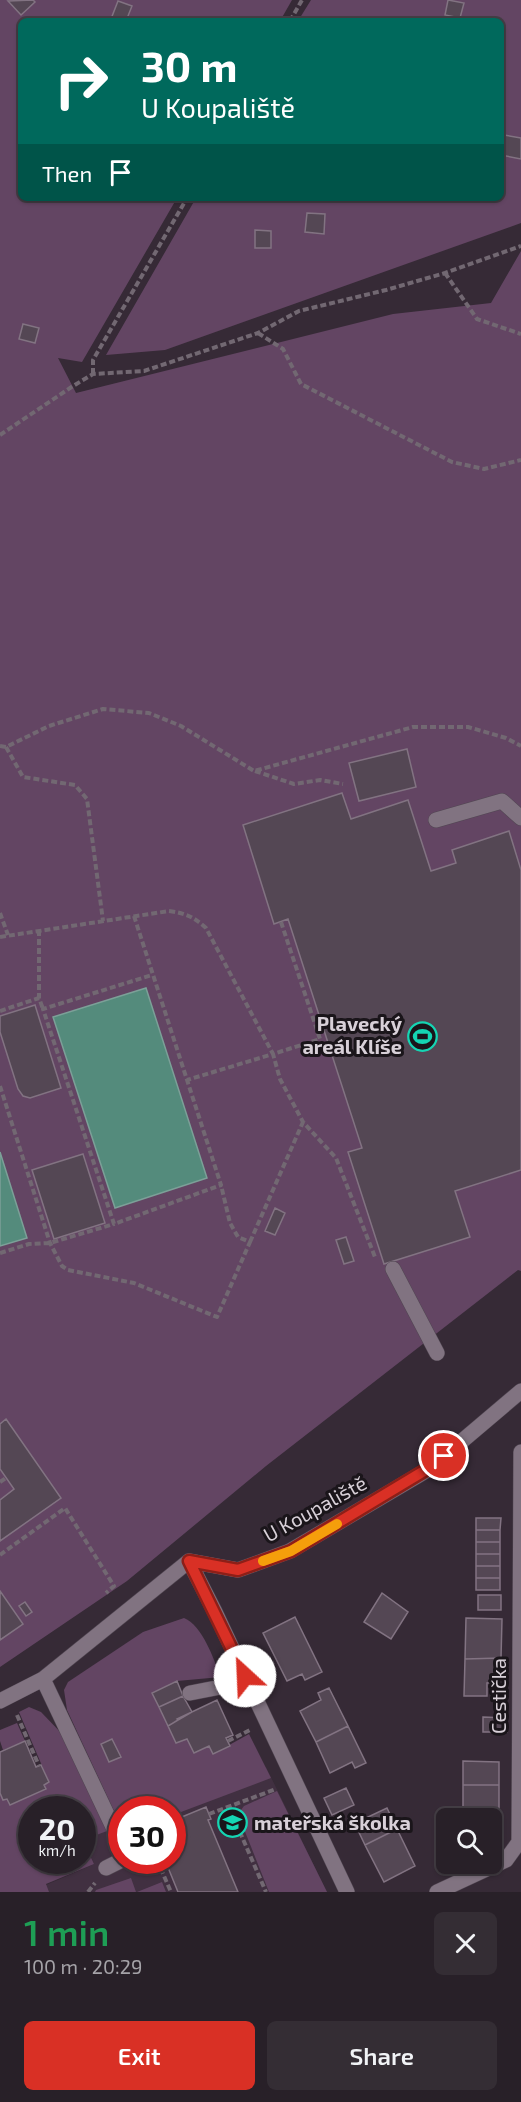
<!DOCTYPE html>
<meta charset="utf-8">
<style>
body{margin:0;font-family:"Exo 2",sans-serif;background:#342d34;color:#f1f3f6;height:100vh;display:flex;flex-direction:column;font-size:22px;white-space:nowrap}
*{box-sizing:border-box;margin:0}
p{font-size:20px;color:#a5a3a8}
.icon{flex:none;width:33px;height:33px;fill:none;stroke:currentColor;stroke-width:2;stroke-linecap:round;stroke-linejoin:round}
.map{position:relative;height:1892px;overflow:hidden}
.drawer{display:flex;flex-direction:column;background:#282028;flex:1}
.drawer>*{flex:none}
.banner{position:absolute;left:18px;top:18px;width:486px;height:183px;border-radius:9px;box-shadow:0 2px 4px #0004,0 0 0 2px #443e45;background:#00695c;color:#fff;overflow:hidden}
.controls{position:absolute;left:436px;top:1808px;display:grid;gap:12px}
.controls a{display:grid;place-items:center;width:66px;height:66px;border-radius:9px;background:#282028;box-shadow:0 2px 4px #0004,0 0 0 2px #443e45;font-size:30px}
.speed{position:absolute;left:18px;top:1796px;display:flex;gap:12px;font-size:30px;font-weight:700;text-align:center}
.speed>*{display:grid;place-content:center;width:78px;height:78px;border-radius:50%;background:#282028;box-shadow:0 2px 4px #0004,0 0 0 2px #443e45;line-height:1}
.speed small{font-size:15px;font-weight:400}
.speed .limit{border:9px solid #d22;background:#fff;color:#111}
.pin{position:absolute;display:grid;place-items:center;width:51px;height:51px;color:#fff;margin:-26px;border:3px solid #fff;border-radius:50%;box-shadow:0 2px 6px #0007}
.me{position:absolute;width:66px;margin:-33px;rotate:335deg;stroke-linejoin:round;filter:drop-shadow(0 0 4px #0008)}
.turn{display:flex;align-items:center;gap:21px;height:126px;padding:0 24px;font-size:27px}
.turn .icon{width:78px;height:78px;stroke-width:2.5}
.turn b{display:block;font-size:42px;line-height:51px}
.then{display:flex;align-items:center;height:57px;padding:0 24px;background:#0003;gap:12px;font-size:22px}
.round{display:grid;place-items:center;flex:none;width:63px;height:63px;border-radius:9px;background:#342d34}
.headline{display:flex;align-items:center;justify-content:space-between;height:102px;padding:0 24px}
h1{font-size:36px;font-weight:600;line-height:45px;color:#1e9e55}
.action{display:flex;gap:12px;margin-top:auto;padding:12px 24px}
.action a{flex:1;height:69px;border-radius:9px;background:#d93025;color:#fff;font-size:24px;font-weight:600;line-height:69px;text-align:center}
.action a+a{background:#342d34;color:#f1f3f6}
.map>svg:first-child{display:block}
.built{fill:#413041}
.green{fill:#634563;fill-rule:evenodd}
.water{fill:#548b7c;stroke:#7ca098;stroke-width:1.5}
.building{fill:#544754;stroke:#827382;stroke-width:1.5}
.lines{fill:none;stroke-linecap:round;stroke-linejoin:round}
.minor-casing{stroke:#514752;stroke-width:16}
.path{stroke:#726872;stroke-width:4;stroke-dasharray:6 3;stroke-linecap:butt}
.minor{stroke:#817381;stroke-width:15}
.route-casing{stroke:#8d1f18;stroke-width:15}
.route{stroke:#d93025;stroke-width:10}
.slow{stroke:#f59e0b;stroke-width:10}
.labels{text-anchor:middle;stroke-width:6;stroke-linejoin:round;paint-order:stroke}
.poi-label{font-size:20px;font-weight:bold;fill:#d8d0d8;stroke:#1a151a;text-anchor:end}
.street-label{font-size:20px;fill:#d8d0d8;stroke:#1a151a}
</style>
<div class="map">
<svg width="521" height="1892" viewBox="0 0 521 1892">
<rect width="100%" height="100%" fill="#362a36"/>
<path class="built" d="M88,1727L122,1809V1860H172V1809L266,1767L327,1892H30L94,1864L83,1838L82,1809L65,1737Z"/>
<path class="green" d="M0,0H292L280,21H21V198H177L82,362L58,358L76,393L393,314L491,303L521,251V1271L518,1270L266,1466L127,1581L0,1667Z
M311,0H521V223L165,350L106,355L196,198H501V21H298Z
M184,1618C203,1626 213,1658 221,1677L177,1681L153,1693L176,1743L187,1739L209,1746L213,1754L249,1734L271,1778L173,1815L172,1809H122L121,1826L67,1710L64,1690L68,1682L143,1632Z
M29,1707L41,1712L65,1737L107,1831L83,1840L94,1864L46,1884L49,1892H0V1793L3,1800L7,1799L10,1805L45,1789L44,1785L49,1782L19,1712ZM32,1809H82V1860H32Z
M17,1723L25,1741L3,1750L0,1741V1730Z
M277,1791L327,1892H269L238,1814L244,1806Z
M131,1878L136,1892H95L96,1890Z
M162,1882L166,1892H137Z"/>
<path class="water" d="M146,988L207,1178L115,1208L53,1017Z
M0,1152L27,1238L0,1246Z"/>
<path class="building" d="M33,0L35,2L21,15L8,1Z
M448,0L464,3L460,18L445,15Z
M118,1L132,6L126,21L111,19Z
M504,135L521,138V159L501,155Z
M307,213L325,214L324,234L305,232Z
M255,230L271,231V248H255Z
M23,324L39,328L35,343L19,339Z
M407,749L416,787L359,801L349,763Z
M342,793L351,819L408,800L431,871L456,863L452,850L509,831L521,870V1170L455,1191L470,1237L384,1264L348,1152L362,1148L288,919L274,924L243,825Z
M35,1005L61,1088L30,1098L23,1096L18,1089L0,1032V1016Z
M83,1154L105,1223L54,1239L32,1170Z
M275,1208L285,1213L275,1235L265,1231Z
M346,1237L354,1261L344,1264L336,1240Z
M6,1419L61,1498L0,1541V1500L14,1489L0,1469V1424Z
M476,1518H501L500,1530H476Z
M476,1530H500V1542H476Z
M476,1542H500V1554H476Z
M476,1554H500V1566H476Z
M476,1566H500V1578H476Z
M476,1578H500V1590H476Z
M0,1591L23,1624L0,1640Z
M382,1593L408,1612L391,1639L364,1622Z
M478,1595H501V1610H478Z
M25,1602L32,1612L26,1616L19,1606Z
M295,1617L322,1672L305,1680L302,1674L287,1681L263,1633Z
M466,1618L502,1619L501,1658L465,1659Z
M501,1658L499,1682L487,1683V1696H464L465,1659Z
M177,1681L183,1696L159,1707L152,1693Z
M329,1688L348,1726L316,1742L300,1711L321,1700L318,1693Z
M183,1696L192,1712L168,1726L159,1707Z
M217,1700L233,1735L226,1738L230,1746L213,1754L209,1746L194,1753L187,1739L176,1743L168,1726L178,1720L177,1719Z
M483,1717L506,1718L507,1732H483Z
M348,1726L366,1763L355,1768L352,1762L330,1773L316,1742Z
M112,1739L121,1757L109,1762L101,1744Z
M25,1741L36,1767L41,1765L49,1782L44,1785L46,1789L10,1805L7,1799L3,1800L0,1793V1752Z
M463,1761L499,1762V1785H463Z
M463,1785H499V1809H463Z
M346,1788L354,1805L332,1815L324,1798Z
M206,1807L211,1819L208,1820L238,1892H178L165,1860H172V1821Z
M387,1808L397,1829L365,1845L355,1824L361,1821L359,1817L364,1814L366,1818Z
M397,1829L415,1866L384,1882L365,1845Z"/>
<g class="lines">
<defs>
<path id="minor" d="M436,820L502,801L521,818
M393,1269L437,1353
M189,1561L215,1612L347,1892
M43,1679L122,1846
M190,1693L226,1686L245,1676
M0,1701L43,1679L189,1561L238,1570L290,1551L429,1469L521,1391
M106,1868L122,1860
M437,1892L506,1860L519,1842L521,1452"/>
</defs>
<use href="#minor" class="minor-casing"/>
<path class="path" d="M290,21L302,0
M445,273L477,319L521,334
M258,333L283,349L301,384L452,462L484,469L521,460
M93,374V360L187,198
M0,435L73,386L93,374L144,371L258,333L299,311L386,290L445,273L521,246
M0,746L6,747L49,726L103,709L149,713L181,726L254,771L413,727H468L506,738L521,746
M6,747L23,777L75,785L87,799L103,921
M255,771L294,784L320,780L343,784
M0,913L8,935
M134,916L221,1185L114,1224L43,1009L152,975
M281,922L320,1039L273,1054L280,1079L303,1122L336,1158L375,1257
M39,930V998
M0,937L169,911C185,913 194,917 206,928L273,1054L187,1080
M0,1011L39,998L43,1009
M0,1086L50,1243L62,1266L68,1270L134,1283L217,1317L250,1242L238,1237L230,1223L221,1185
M250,1242L303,1122
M0,1253L29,1244L50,1243L114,1224
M0,1482L6,1478
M0,1555L65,1508L114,1586L106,1593
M17,1715L39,1766
M228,1741L250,1730
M229,1807L266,1892
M209,1814L276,1789
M157,1860L171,1892
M88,1892L95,1883"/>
<use href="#minor" class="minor"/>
</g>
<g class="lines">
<defs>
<path id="route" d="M245,1676L189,1561L238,1570L291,1551L429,1468L444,1456"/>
</defs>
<use href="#route" class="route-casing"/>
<use href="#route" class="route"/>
<path class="slow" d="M263,1561L291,1551L337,1524"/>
</g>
<defs>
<symbol id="stadium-ring" viewBox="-11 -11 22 22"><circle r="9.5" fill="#1a151a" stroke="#15d5b3" stroke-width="1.5"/><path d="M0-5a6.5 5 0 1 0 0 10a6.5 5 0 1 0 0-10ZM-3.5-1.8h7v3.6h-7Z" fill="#15d5b3"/></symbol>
<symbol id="school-ring" viewBox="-11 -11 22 22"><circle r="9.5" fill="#1a151a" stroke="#15d5b3" stroke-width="1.5"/><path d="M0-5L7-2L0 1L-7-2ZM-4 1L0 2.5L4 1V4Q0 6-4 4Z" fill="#15d5b3"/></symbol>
</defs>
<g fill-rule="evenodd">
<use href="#stadium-ring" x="406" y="1020" width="33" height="33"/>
<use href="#school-ring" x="216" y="1806" width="33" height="33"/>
</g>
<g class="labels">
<g class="poi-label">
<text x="402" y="1031">Plavecký<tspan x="402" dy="23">areál Klíše</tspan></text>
<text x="254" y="1830" text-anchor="start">mateřská školka</text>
</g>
<g class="street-label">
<text transform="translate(315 1509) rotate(-29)" y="7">U Koupaliště</text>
<text transform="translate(499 1696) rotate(-90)" y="7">Cestička</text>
</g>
</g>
</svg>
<div class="controls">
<a><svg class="icon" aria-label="search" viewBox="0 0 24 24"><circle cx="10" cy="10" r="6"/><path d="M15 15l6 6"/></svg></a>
</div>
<div class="speed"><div>20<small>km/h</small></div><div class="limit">30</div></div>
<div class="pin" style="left:444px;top:1456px;background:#d93025"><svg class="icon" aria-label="arrive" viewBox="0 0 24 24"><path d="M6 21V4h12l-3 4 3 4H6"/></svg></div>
<svg class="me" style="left:245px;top:1676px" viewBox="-20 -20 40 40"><circle r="19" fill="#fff"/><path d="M0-13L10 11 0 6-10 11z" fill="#d93025"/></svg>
<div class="banner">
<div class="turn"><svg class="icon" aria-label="right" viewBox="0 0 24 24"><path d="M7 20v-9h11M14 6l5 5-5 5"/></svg><div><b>30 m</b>U Koupaliště</div></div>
<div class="then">Then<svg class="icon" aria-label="arrive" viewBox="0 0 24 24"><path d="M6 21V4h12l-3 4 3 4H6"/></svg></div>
</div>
</div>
<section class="drawer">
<div class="headline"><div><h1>1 min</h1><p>100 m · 20:29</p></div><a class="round"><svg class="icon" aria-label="close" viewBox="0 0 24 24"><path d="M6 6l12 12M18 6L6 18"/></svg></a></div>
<div class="action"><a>Exit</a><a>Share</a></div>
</section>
